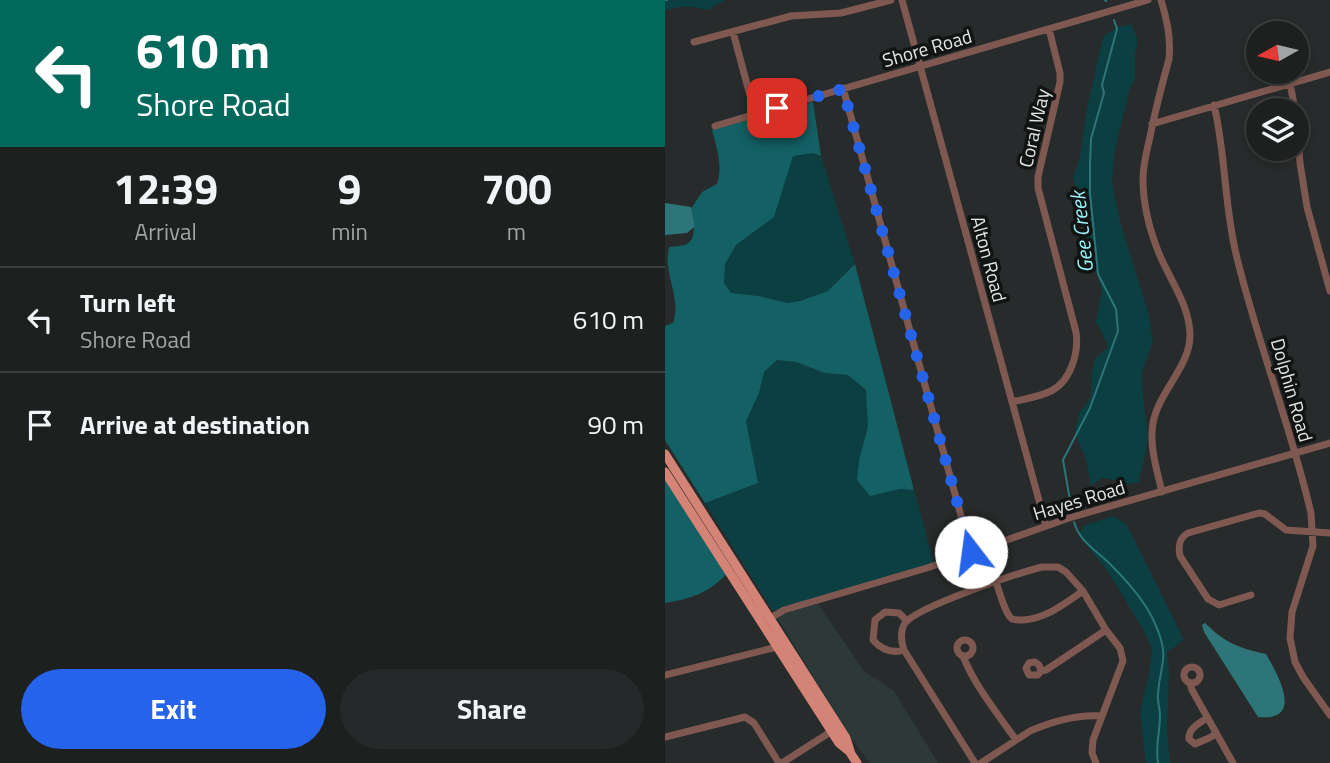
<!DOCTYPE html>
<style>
body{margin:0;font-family:"Titillium Web",sans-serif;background:#262829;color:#f1f3f6;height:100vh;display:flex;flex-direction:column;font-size:26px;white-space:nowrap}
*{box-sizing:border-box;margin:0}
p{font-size:23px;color:#a1a3a5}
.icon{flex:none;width:38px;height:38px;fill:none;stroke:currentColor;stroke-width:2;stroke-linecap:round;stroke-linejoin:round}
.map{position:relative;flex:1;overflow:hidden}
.details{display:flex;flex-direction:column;background:#1e2020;width:665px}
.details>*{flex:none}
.banner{background:#00695c;color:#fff;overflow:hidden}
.needle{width:46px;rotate:262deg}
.buttons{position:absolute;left:581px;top:21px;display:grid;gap:14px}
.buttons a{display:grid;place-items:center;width:63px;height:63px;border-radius:50%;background:#1e2020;box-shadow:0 4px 10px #0003,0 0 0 2px #3c3e3e;font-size:35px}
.pin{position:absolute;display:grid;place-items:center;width:60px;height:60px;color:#fff;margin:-30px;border-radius:14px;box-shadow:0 4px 10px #0006}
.me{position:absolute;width:77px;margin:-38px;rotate:345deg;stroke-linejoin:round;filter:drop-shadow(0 0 5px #0008)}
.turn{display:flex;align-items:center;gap:24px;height:147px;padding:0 21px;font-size:32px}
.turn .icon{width:91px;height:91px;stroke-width:2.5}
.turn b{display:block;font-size:49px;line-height:60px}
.eta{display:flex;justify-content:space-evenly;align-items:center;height:119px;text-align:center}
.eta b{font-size:42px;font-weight:700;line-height:49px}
.cta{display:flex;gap:14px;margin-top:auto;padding:14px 21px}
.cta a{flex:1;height:80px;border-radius:42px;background:#2563eb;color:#fff;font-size:28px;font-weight:700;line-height:80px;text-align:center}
.cta a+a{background:#262829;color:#f1f3f6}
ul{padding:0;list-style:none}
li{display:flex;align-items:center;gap:21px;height:105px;padding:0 21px;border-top:2px solid #3c3e3e}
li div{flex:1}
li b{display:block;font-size:26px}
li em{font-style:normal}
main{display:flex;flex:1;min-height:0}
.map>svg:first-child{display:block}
.built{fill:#2d3838}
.green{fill:#0c3f42}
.forest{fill:#136165}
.water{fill:#2d7579}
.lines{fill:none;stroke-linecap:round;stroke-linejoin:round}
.stream{stroke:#2d7579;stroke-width:2}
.minor{stroke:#7f5951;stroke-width:7}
.major{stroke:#d38476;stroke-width:9}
.route{stroke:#2563eb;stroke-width:12;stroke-dasharray:0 21.6}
.labels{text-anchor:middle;stroke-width:7;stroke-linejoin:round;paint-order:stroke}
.street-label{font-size:19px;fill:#e4e6e6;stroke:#121313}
.water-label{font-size:21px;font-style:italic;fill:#96f3f9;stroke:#121313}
</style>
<main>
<section class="details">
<div class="banner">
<div class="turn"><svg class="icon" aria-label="left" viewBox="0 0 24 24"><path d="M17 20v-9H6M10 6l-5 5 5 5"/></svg><div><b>610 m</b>Shore Road</div></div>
</div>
<div class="eta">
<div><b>12:39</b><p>Arrival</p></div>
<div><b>9</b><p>min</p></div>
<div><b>700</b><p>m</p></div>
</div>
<ul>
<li><svg class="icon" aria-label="left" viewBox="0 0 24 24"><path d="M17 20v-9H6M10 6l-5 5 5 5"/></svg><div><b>Turn left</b><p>Shore Road</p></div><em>610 m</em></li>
<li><svg class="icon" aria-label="arrive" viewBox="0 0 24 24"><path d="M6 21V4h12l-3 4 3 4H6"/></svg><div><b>Arrive at destination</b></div><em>90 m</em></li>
</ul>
<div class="cta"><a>Exit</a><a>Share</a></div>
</section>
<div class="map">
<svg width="665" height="763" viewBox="0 0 665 763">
<rect width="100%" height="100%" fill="#282b2b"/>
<path class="built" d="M153,604L199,671L229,691L273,763H205L189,742L111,616Z"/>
<path class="green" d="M0,0H60L43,10C27,6 15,5 0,11Z
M466,24L472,38V45L470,55V78L464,92L450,149L447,183L456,225L483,311L488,341L477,372V387L483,440L474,482L463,484L450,480L436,478L426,487L422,463L410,432L414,413L426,397L427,372L430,359L443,347L441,341L431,322L437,291L423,244L408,177L415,158L422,108L438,37L451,28Z
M148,153L156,156L190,264L163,291L135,301L122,303L94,296L66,293L59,283L60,264L71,245L109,217L128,155Z
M112,360L131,362L160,373L184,375L201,391L204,427L194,460L192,480L228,491L235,489L249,490L269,563L108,611L40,503L93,483L81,421L94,393L99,372Z
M449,516L462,525L519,640L502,652L504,672L502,730L505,763H481L475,712L484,674L487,650L479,631L444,573L414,536L418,526Z"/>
<path class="forest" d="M148,102L156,156L148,153L128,156L109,217L71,245L60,264L59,283L66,293L94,296L122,303L135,301L163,291L190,264L249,490L235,489L205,496L192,480L194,460L203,427L201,390L183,375L160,373L131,362L112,360L99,372L94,393L81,421L93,483L40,503L0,440V326L8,323C15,303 5,285 3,265C2,259 3,253 4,247C9,246 18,246 22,244C33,237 28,218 26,209L37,192L52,184C58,166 52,149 47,130Z
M0,478L62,574C41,594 28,598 0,603Z"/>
<path class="water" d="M0,203L26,207L29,222V227L22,233L0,235Z
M540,623C560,643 574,648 601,654C613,675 640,722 593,717L539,632L537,625Z"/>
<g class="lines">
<path class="stream" d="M0,0H2
M440,0L441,1
M407,512L398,460L425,408L453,331L451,309L433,274L425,193V164L426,139L439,93L437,85L452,29L449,20
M409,522C415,543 433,551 447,566C464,583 482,603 491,626C505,658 495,664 493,694C492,701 495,708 495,715C495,734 490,744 493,763"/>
<path class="minor" d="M237,0L381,526
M496,0C502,20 506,38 504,59C497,85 490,110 485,137C482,150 478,164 478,179C478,204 484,228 493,251C504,279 525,305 525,336C525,366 493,393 488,423C484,446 492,470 497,492
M68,32L90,114
M29,42L126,16L176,13L226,0
M625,83L630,110
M178,88L306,552
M549,105C561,155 559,207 572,258C593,344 626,427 646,513L648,546L627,612L625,638L630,662L638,677L665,715
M632,123L635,163L642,207L665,291
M487,124L665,72
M50,126L483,0
M347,402C360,399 374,397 386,391C406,381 414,352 411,332L373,188V177L395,82V73L384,29
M331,582C334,590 340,614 347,619C350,620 354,620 358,620C382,618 399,604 418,591
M586,595L554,605L543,599L515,556C513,546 514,538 523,533L594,513L600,514L621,530L665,533
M102,620L119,610L265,567L404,518L665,443
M292 648a8 8 0 1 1 16 0a8 8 0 1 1-16 0Z
M239,650C226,654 216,649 208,640L210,620L220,612L234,613L242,621
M298,656C308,683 334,716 351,740
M519 675a8 8 0 1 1 16 0a8 8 0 1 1-16 0Z
M376,671L374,665L370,662L364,663L361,668L364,675H373L376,671L381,670L441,630
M0,675L112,647
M525,683L527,690L568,763
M542,718C535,723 523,728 524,739L530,744L544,738L551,734
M0,737L80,717L89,723L114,763
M117,763L167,731
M310,763L239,650C236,641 235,631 240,623C252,607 353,573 377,567H393L401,572L418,591L441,630L455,648L458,661L456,666L428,740L427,753L431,763
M316,763L365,731C388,721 411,714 437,716"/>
<path class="major" d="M0,454L181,738L186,754L192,763
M0,472L174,743L185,752"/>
</g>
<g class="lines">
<path class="route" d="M112,108L178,89L306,552"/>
</g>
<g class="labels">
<g class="street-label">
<text transform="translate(262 48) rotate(-16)" y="7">Shore Road</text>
<text transform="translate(369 128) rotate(-77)" y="7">Coral Way</text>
<text transform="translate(324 259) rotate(75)" y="7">Alton Road</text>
<text transform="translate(627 390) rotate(74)" y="7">Dolphin Road</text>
<text transform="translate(414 500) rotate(-17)" y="7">Hayes Road</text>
</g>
<g class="water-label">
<text transform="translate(417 232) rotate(-96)" y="7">Gee Creek</text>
</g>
</g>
</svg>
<div class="buttons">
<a><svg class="needle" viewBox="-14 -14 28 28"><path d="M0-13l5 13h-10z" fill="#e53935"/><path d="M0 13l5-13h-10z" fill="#a1a3a5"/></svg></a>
<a><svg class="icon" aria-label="layers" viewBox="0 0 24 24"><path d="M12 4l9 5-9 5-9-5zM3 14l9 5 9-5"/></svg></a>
</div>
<div class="pin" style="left:112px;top:108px;background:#d93025"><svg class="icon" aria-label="arrive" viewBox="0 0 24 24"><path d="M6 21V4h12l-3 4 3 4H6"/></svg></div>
<svg class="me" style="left:306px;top:552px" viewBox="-20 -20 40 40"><circle r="19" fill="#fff"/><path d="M0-13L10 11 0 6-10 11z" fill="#2563eb"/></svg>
</div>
</main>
